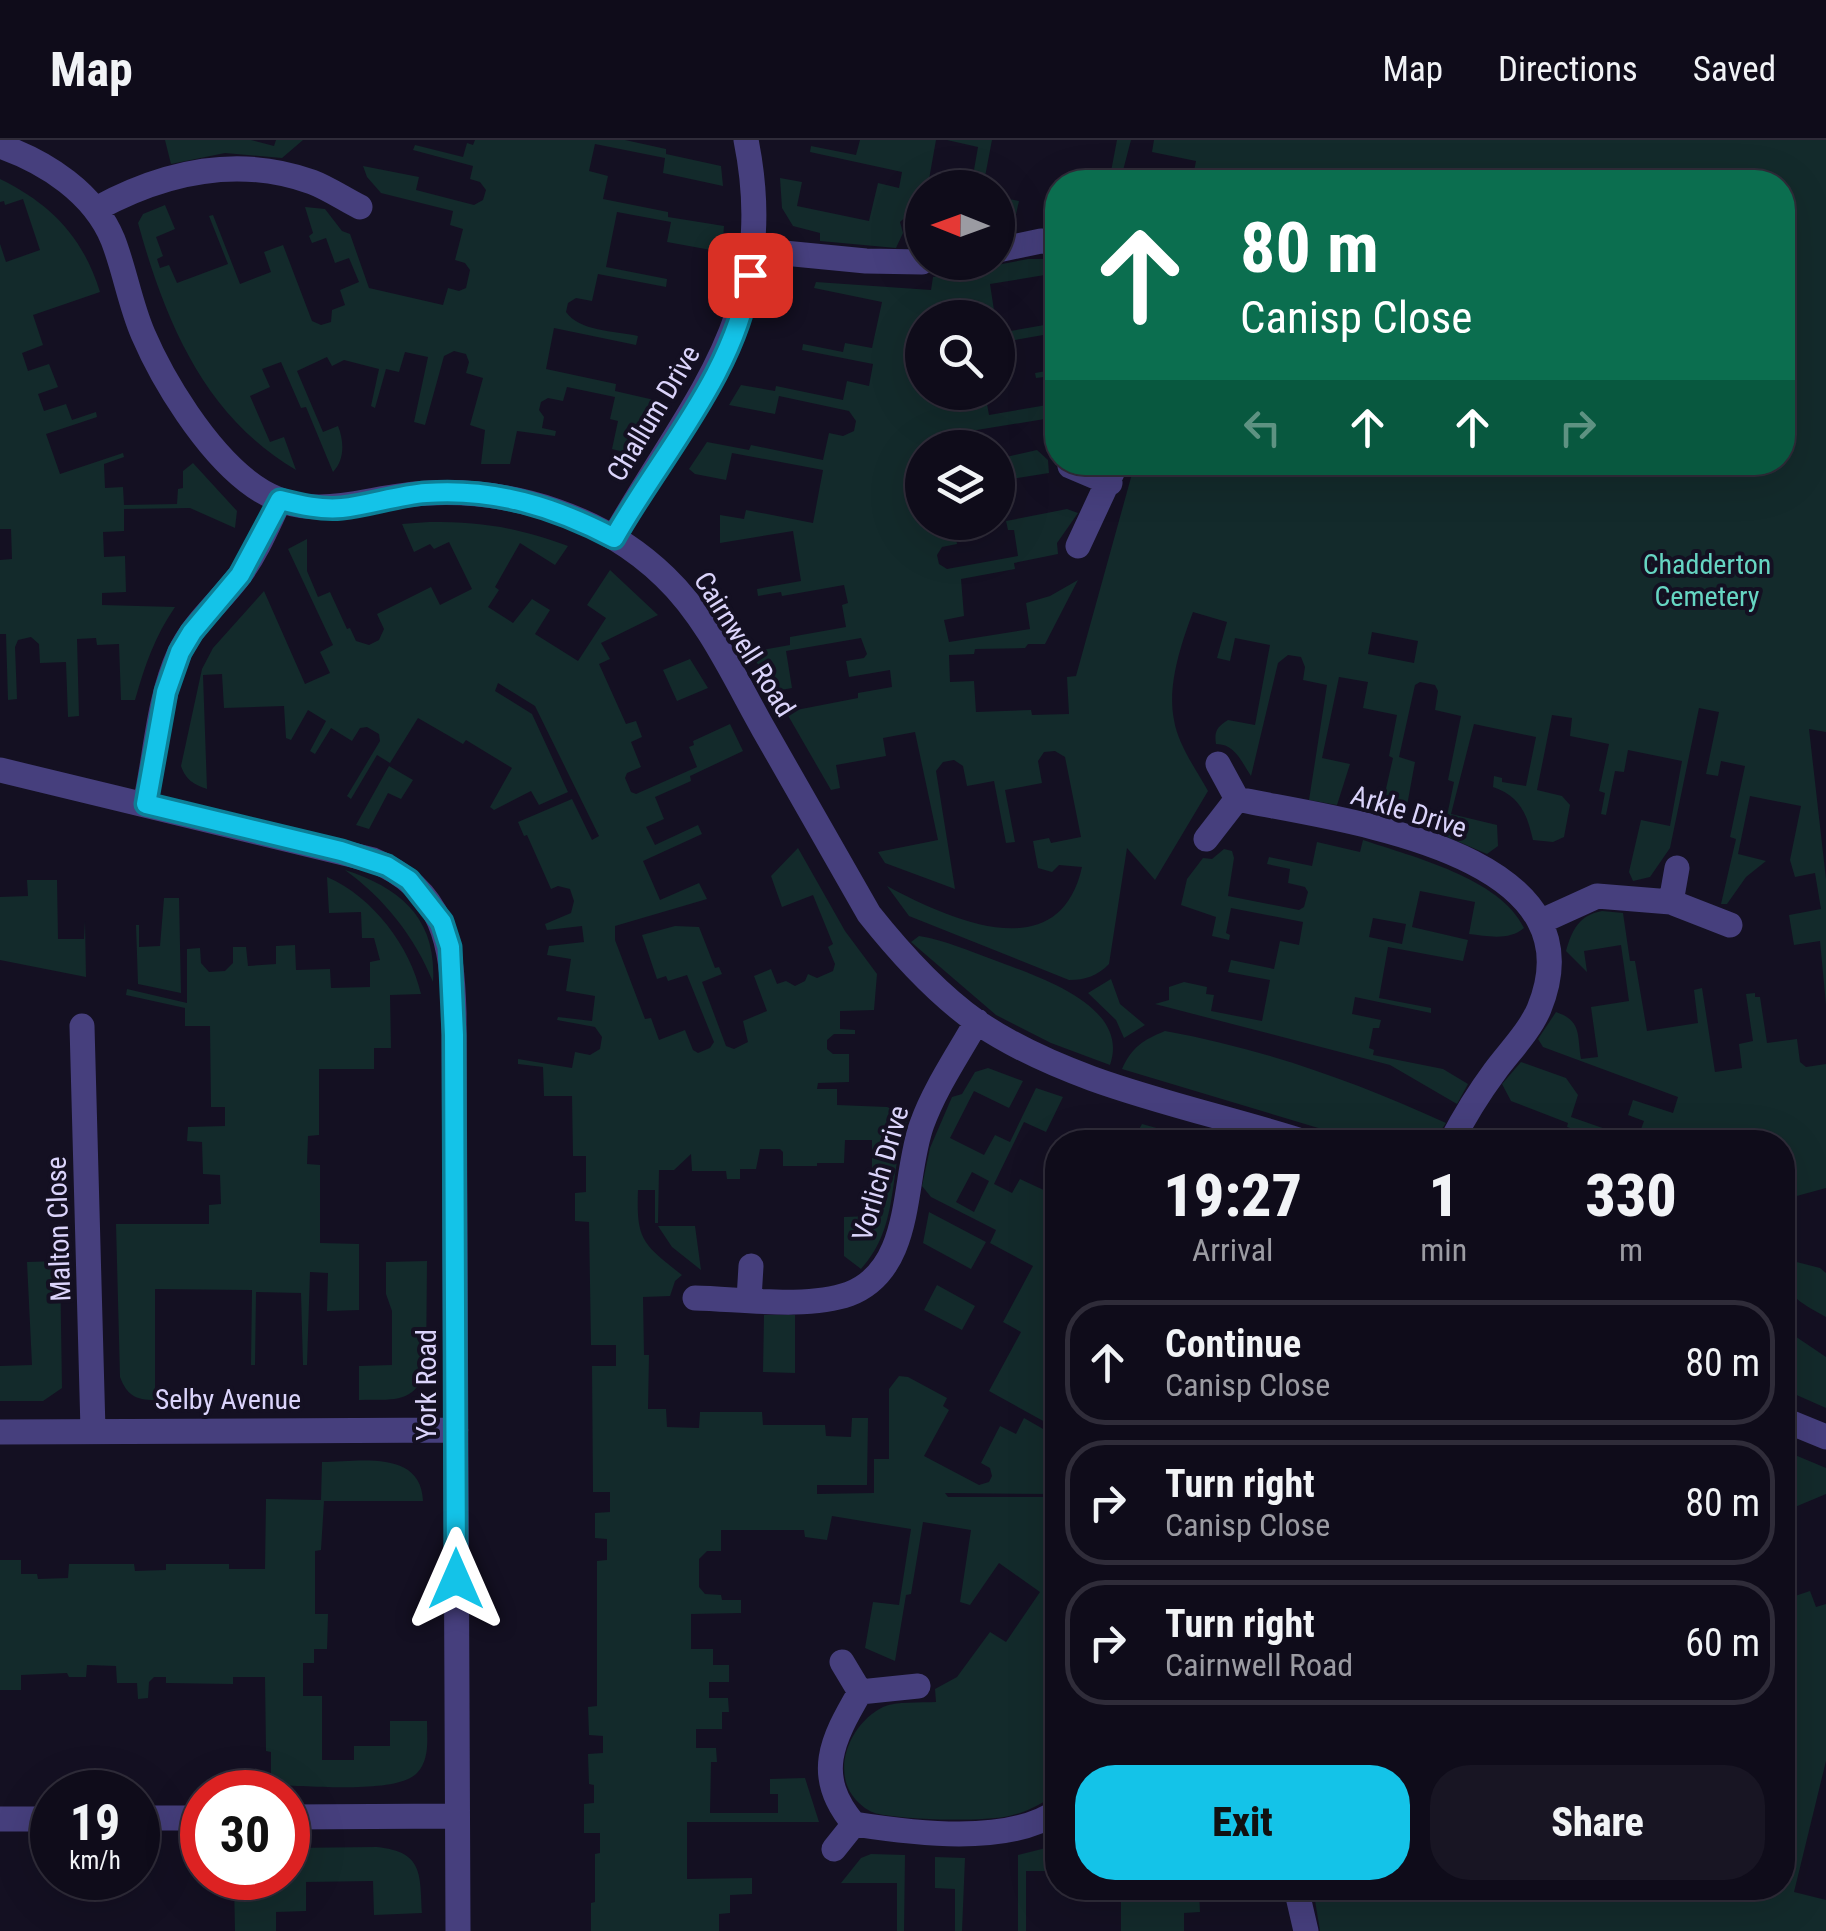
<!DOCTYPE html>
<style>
body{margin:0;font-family:"Roboto Condensed",sans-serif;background:#181523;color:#f1f3f6;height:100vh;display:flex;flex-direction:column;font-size:38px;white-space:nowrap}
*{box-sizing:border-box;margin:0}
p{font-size:32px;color:#9b9ba2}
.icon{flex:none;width:55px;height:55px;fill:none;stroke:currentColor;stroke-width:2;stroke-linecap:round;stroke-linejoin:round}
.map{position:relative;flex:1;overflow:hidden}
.sheet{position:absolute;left:1045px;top:990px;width:750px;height:770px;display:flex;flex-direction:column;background:#0f0c1a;border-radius:40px;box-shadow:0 10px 40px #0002,0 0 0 2px #2f2c39}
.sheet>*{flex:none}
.banner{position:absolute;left:1045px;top:30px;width:750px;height:305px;border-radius:40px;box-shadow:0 10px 40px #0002,0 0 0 2px #2f2c39;background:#0b6e4f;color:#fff;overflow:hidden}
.needle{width:65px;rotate:271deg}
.controls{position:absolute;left:905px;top:30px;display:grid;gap:20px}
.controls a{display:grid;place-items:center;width:110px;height:110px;border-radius:50%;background:#0f0c1a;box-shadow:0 10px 40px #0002,0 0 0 2px #2f2c39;font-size:50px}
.speed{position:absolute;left:30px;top:1630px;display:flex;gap:20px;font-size:50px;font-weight:700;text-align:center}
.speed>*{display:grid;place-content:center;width:130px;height:130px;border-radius:50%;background:#0f0c1a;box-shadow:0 10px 40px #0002,0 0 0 2px #2f2c39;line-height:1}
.speed small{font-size:25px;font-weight:400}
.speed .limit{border:15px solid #d22;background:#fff;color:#111}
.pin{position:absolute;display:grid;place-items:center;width:85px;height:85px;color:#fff;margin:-42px;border-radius:20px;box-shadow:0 5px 15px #0006}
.me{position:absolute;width:110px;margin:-55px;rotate:0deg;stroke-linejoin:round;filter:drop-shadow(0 0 8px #0008)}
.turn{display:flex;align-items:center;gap:35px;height:210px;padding:0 30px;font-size:45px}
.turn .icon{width:130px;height:130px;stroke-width:2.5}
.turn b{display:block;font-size:70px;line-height:85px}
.lanes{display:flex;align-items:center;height:95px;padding:0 30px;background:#0003;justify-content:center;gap:50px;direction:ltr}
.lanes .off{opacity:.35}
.eta{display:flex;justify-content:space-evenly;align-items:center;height:170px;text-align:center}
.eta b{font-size:60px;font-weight:800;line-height:70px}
.primary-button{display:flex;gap:20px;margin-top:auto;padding:20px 30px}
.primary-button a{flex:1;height:115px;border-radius:40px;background:#14c3e8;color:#111;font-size:40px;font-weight:800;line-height:115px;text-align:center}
.primary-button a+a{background:#181523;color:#f1f3f6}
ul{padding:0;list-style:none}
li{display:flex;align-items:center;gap:30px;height:125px;margin:0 20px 15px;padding:0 10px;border:5px solid #2f2c39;border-radius:40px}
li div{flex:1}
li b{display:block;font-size:38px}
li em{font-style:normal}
header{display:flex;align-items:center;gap:60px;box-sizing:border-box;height:140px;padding:0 50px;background:#0f0c1a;border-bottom:2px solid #2f2c39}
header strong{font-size:48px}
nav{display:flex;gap:55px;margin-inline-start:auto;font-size:35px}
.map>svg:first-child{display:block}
.green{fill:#132a2b;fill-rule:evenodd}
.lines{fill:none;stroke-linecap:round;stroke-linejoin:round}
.street{stroke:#463f7d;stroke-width:25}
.route-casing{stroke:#0d7f97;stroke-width:25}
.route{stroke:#14c3e8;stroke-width:18}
.labels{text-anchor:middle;stroke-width:8;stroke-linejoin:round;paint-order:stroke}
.street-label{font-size:28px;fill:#dbd4fb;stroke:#141022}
.park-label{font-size:28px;fill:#66d5c2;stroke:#141022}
</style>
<header>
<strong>Map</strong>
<nav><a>Map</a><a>Directions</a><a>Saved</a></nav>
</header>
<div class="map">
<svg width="1826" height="1791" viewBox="0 0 1826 1791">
<rect width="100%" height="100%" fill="#141022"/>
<path class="green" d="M165,0H251L274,6L276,0H303L282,18L225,13L171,24Z
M475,0H625L666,9V14L721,26L723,46L663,33L665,18L595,4L589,31L608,36L603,59L668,72V77L724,86L722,112L667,102L671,82L617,72L606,127L667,139L666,147L598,134L592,161L576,158L568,163L566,172C579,191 614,191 638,196L636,205L554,188L546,229L616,244L615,251L663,262L632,314L612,309L618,281L610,279L615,257L567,247L563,261L548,258L541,262L539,270L544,277L542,288L556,291L555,296L517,291L510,324H481L485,290L470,285L483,238L466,233L469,222L466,214L454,211L444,216L425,285L414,282L428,217L405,212L399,232L386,229L375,268L371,266L379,229L344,220L332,226L327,217L297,231L323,292L338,286C344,301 345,320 333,332L306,267L301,268L281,222L262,229L270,247L250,256L270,302L284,297L296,330C205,277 165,181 138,83L143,74L165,65L175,89L156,97L163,116L157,119L160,128L169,125L177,143L228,124L209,76L213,75L240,144L271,132L264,112L283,105L312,181L321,185L331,182L332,170L345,165L340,150L359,142L349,118L335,123L326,98L312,103L309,96L313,93L305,67L325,69L342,91L350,94L369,148L443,165L448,148L459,151L466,148L470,130L465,123L455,120L463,89L450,85L453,71L381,53L367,37L363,26L419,37L416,50L474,65L483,60L486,50L480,42L470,39L473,26L413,10L415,5L463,17L467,3L473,5Z
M860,0H936L928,45L923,44L918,66L900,82L903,93L896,108L820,101V93L793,86L782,68L780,38L802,42L797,66L869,81L878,43L899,48L902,32L810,12L811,6L856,15Z
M947,0H992L983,47H971L978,7Z
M1117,0H1131L1120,42H1109Z
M1154,0H1826V592L1809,589L1826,739V865L1820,801L1794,805L1789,775L1821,769L1815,733L1795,737L1790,720L1801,666L1750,656L1738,714L1766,721L1746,737L1727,764H1721L1736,699L1730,697L1745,626L1721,621L1718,636L1706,634L1719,572L1699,568L1670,708L1650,737L1633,741L1629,732L1641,680L1670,686L1682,621L1628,610L1624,632L1615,631L1606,675L1601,674L1605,653L1599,651L1609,604L1570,596L1572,578L1552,575L1537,650L1562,656L1570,665L1564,697L1553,702L1533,700C1527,674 1520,656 1493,647L1494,636L1502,638V642L1526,646L1536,597L1474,584L1451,674L1497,685L1498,706L1487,714L1443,695L1454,642L1448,640L1461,576L1435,570L1438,551L1435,545L1420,542L1415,545L1399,617L1415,622L1404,682L1380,675L1393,618L1389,616L1397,575L1363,568L1368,542L1339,537L1322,618L1350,624L1337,665L1309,660L1327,545L1303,540L1305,527L1301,517L1288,515L1278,523L1251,636C1241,621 1235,604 1216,604C1214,591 1217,587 1228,580L1255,585L1270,505L1235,498L1230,521L1217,518L1227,482L1193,472C1181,504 1167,546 1174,580C1178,605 1196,629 1208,651L1155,740L1127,708L1109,824C1097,836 1086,840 1069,840L909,776L887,746C947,778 1059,831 1082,727L1059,725L1052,732L1038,728L1033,701L1049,698L1051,703L1081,697L1065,617L1055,611L1044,612L1038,621L1042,643L1005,650L1015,702L1006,703L994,641L967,646L963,626L954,620L943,622L936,631L955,749L885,723L878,712L938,700L915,592L883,598L886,616L836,625L840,648L831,650L786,572L858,558V553L892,547L890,530L849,537L846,521L864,518L867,514L861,498L786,511L792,548L775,551L750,512L790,505V497L846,487L842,465L848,463L844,445L782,456L781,452L758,456L757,449L801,441L793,391L720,403V375L744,379L746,370L813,383L823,330L732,313L726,340L695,334L689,329L707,302L749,310L751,305L823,320L829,293L843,296L854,291L856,281L849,271L779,256L775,274L729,265L741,245L775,251L776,246L843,260L847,241L869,246L873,224L802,210L803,204L843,212L845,203L872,208L882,162L814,148L816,142L931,150L933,137L1028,119H1057V133L990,144L995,177L922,178V252L985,253L989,275L1047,265L1044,237L1036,238L1035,233L1057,229V277L946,295L948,307L922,308V382L953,383L957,404L942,407L937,415L939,424L947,429L1018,416L1014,390H1008L1006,381L1067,369L1078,373L1057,403L1058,414L1014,423L1015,429L961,439L964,476L944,480L949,502L1030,489L1026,463L1050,456L1078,440L1045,504H1028L1025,508L975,509L974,514L949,515L950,542L974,541L976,572L1031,570L1032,575L1069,574L1067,537L1076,536L1135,323L1782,322V42H1192L1196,21L1152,12ZM1372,492L1418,501L1414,523L1368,514Z
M0,39C51,64 83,97 100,152L33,175L43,205L22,213L28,231L49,224L58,247L38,254L44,271L66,264L72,280L96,272L97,277L46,294L60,334L123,313L124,317L104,324L105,348L123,347L124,365L177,364L178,349L183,348V331L193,323L237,371L235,388L190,368L124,369V391L103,392L104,417L125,416L126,452L102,453V465L175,467C155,496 145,525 135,560H121L119,504L97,505L96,498L77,499L79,576L68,577L66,522L40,523L39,504L31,497L18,500L15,507L17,559L8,560L6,494H0V420L12,419L11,389H0V104L6,122L40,110L23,59L5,65L4,61L0,62Z
M998,57L1019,61L1012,92L998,95Z
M1050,184L1049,194L998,203V190L999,193Z
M1037,310L1048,320L1049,333L998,341V337L1008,334L1006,317Z
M429,382C484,382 515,387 568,406L555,425L520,403L495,447L499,450L488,467L513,483L532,459L550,470L535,494L578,521L606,478L587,465L610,430L658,475L601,503L610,519L599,524L626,584L636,581L642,597L631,602L641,627L627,633L625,638L631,652L636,654L697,627L689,607L694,605L693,601L730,584L743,611L690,636L691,641L655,657L664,679L646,687L655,705L698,685L702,694L643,721L660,760L699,743L707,759L615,786V800L645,879L651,878L659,900L685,890L693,910L698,913L710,908L714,902L687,835L668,841L666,836L657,839L642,795L675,786L699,787L715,828L719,827L722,834L702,842L726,906L734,909L748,902L743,881L767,871L754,836L771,829L777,844L786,841L795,846L805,841L808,834L817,838L833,831L835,824L828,807L833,804L813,755L782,767L771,736L798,708L845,791L877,834L874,870L840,871V889L855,890V894H834L827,900V909L833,914H849V942L818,943L817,949H837V965L887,967L909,976C887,1029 902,1084 861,1129L844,1116V1077L872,1076V1000H845L844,1023H817V1026H783V1012L780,1009H760L756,1029H740V1039H727L726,1031H692L691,1014L674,1030H659L658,1083H655V1050H638C636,1101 643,1104 682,1135L675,1141L670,1156L643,1157L644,1215H649L648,1269H666L667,1287L699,1288L700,1272H762L763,1285H825L826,1296L851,1297L852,1278H868L867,1345H817V1354L874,1353V1319H889V1249L899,1236L908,1237L947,1258L943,1266L949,1270L924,1316L979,1345L989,1342L992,1336L990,1328L981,1323L1000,1286L1016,1294L1024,1278L1057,1297V1354L945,1353L948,1357H1057V1653C1042,1664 1027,1672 1009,1676C980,1682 908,1680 879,1674C872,1673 864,1668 859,1663C828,1634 850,1583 883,1567C897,1561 920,1563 936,1562L935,1549L957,1537L990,1492L1006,1502L1040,1452L999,1423L970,1465L960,1462L971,1390L923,1382L911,1454L906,1455L895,1521L865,1508L873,1462L899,1465L911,1389L832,1376L827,1400L805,1397L804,1390H721V1411H707L699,1419V1447L705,1454L721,1455L722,1460H741V1473L691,1474V1509H713V1525H729V1542H709V1558H728L729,1572H722V1589H696V1608H716L717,1622H711L710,1673H778V1654H770V1639L805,1638L819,1682H687V1739L752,1738V1754L730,1755V1773L719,1774V1791H591V1763L595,1762V1714L600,1713V1693H584V1664L594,1663V1645L589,1644L588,1614L603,1613V1596L589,1595L588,1567L597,1566V1421L607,1420V1399L595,1398V1373L610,1372V1352H593L592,1226H616V1205H591L589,1082L575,1081V1053L586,1052V1016H573L572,956H544L543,927L518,924V919L572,928L575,912L590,915L600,909L602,897L595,887L557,880L558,877L592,881L595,856L566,851L571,819L547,815L549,806L584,802L582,786L547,790L545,784L571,773L574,761L570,749L558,746L551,749L527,695L524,696L518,682L572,659L592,700L599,696L535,566L498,543L495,551L532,574L568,652L539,665L531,651L494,670L490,667L512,628L466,600L463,604L418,578L390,623L377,615L351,659L347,656L380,601L379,594L367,587L360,588L352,601L331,588L315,614L310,611L326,581L308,570L291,600L286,598L284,566L224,568L222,534L203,535L207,649C193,644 186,640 181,626L202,529L213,508L264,451L305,544L330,533L320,512L333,505L288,409L307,399V431L318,457L330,452L347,489L350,488L356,501L369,505L379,500L384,489L377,474L431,447L440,465L472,449L449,402L434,409L430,404L414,412L402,384Z
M690,519L708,548L677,561L663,530Z
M389,626L413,640L401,659L388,653L369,689L356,685Z
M1363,700C1413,717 1500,738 1524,788C1509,801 1487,796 1469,794L1475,762L1420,751L1412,787L1468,800L1463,821L1388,807L1379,858L1431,868V873L1355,857L1352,874L1381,880L1379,888H1373L1369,908L1374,910L1373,915L1443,929L1468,944L1457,964L1390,925L1155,864L1169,860V847L1184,842L1207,847L1206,854L1214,855L1211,871L1262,881L1270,840L1228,832L1231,820L1274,829L1280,801L1299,805L1303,782L1231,768L1226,793L1230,795L1229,800L1212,796L1216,777L1181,765L1187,739L1203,718L1212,719L1224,709L1232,711L1234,718L1228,756L1299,770L1304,767L1308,752L1305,747L1288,743L1290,729L1267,724L1269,717L1312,726L1317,702L1360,712ZM1373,778L1406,784L1402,804L1369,797Z
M345,730C401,748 437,779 433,842C415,797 384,758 345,730Z
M327,737C373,757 410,806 421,854L390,855L391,908H374V929H319V995L308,996L307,1024L320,1025V1103L359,1104V1170L327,1171L328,1133L310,1132L307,1225H303L301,1153L256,1152L255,1225H251L252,1150L155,1149V1260C135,1260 127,1255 120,1237L116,1084H209V1065L221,1064L220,1035L203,1034L202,1002L187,1001L188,987L225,986V967H211L210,886H185V868L126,855L127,849L187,863V809L200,808L201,823L209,832L225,831L233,823V807H246L248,826L276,824V806L295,805L296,830L330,829L331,848L370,847V822L380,820L374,798H362L361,772L329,773Z
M27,740H57L58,799H84L85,781L86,837L0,820V757L28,756Z
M164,758H179L181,853L138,844L136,785H139V807L160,806Z
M1602,771L1623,773L1630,821H1635L1647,891L1698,883L1694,850L1702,848L1715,932L1742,928L1739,904L1753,901L1746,854L1755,853V857H1760L1767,903L1797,899L1800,922L1806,927L1826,924V1048L1793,1057L1789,1040L1783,1036L1782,1002H1613L1567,987L1568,983L1511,961L1502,944L1521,922L1566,938L1578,955L1571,977L1637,1000L1644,981L1628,975L1633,960L1673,973L1678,957L1543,907L1538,899L1556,872C1582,881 1577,895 1581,919L1598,917L1591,867L1629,861L1621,805L1584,811L1587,832L1566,811C1572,790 1579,775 1602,771Z
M919,796C945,800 969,811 994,820C1036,836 1131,865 1110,925L1051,903L996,875L911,802Z
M1111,839L1120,864L1145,885L1124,898L1116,880L1088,853Z
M1165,891C1264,909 1354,941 1446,983L1433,1002H1365L1122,929C1132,907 1143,900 1165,891Z
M988,928L1023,941L1009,968L974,951L950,998L984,1015L995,995L1010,1002L1036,948L1063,957L1046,992L1024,982L994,1044L1012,1053L1020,1039L1048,1052L1057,1035V1045L1049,1062L1058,1067L1056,1288L989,1251L1021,1192L1003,1182L1033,1126L990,1103L996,1090L931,1057L922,1046L930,1008L952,957L962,954L975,932ZM972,1032L989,1041L974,1072L956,1062Z
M1142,984L1171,992L1165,1002H1132Z
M929,1072L986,1102L971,1129L923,1103Z
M658,1086H695L701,1130L672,1107Z
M1783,1111L1785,1119L1820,1128L1826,1133V1177C1790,1157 1782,1153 1783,1111Z
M60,1121L62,1248L43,1261H0V1226L32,1225L27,1122Z
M427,1121L426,1229C415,1265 392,1259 359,1260V1226L392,1225V1171L386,1154V1122Z
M937,1145L975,1166L962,1190L924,1170Z
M764,1175H795V1233L763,1232Z
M1783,1188L1826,1217V1268L1783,1249Z
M1783,1310L1826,1328V1354L1783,1372Z
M322,1322C359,1322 421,1309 423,1361H324L321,1410L315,1411V1474H328L327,1509H314V1523H303V1556H322V1620H354V1606H390V1581H427C427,1599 430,1619 417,1633C397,1655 302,1645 271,1645V1612L266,1611L265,1537H233V1544L166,1543V1537H154L149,1542L148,1558L138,1559L137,1543H117L116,1526L87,1525L86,1537H69L67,1533L21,1535V1550H0V1420H21V1434H37L38,1439L68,1438L69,1424H134L135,1431L166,1430V1424H229V1429H265L266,1359L321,1360Z
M1783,1447L1784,1451L1795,1456L1810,1451L1816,1467L1826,1464V1621L1794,1752L1826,1760V1791H1320L1313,1748H1782Z
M1057,1701V1731H1026V1791H1018V1715L1042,1709Z
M377,1707C423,1712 420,1733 422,1773L374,1775L373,1741L306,1742V1771L276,1772V1791H235L234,1743L242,1742V1738H288V1708Z
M871,1714L905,1715L904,1791H897V1743H841L861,1718Z
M935,1717L965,1718L962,1791H955V1749L935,1748Z
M1121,1748H1179V1752H1199L1200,1772L1184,1773V1791H1121Z"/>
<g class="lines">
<path class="street" d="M0,6C46,22 94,53 113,100C125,131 130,164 143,194C164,243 205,308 247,341C309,390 363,355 429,353C515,349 603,377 665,437C708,478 735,539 764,590C799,651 834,712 869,774C900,813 936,853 977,882C1073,947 1196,967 1305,1002
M96,69C164,32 237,15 312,42C328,48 344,59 360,67
M753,110L866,121L922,122
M998,110L1041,101L1058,102
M1070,326L1110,343
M614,397C693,258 781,173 746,0
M1078,406L1117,322
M0,630L373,720C444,750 452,803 454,873L458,1791
M1237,659C1336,680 1605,709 1539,869C1529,892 1509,912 1495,931C1478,954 1464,977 1451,1002
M145,664C156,615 158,560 179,514C193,483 220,462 240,435C257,412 268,385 280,360
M1206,699L1237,659L1218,624
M1671,762L1677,728
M1542,781L1597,756L1671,762L1730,785
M82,886L93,1290
M695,1158C741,1159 807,1169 849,1154C915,1129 902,1038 922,984C935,948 958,915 977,881
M749,1159L751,1126
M1782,1279L1826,1297
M0,1292L456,1290
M842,1522L860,1552
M918,1546L860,1552C832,1600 813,1636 854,1684C912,1693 1008,1706 1058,1671
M288,1677L457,1676
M138,1678H202
M0,1679H52
M834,1709L854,1684
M1296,1748L1306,1791"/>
</g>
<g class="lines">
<defs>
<path id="route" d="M456,1439L454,895L450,807L442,782L409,740L387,726L341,711L146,664L166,552L180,512L192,492L240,435L280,360C300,365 321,370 342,368C370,365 398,355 426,353C494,348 555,367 614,398C661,315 736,232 750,135"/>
</defs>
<use href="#route" class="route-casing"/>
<use href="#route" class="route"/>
</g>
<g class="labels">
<g class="street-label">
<text transform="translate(653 273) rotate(-59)" y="10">Challum Drive</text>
<text transform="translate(745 504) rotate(58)" y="10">Cairnwell Road</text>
<text transform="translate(1409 671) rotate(17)" y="10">Arkle Drive</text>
<text transform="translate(880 1033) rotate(-74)" y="10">Vorlich Drive</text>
<text transform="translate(58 1089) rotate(-92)" y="10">Malton Close</text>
<text transform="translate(426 1245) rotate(-90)" y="10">York Road</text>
<text x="228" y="1269">Selby Avenue</text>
</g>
<g class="park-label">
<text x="1707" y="434">Chadderton<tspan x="1707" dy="32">Cemetery</tspan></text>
</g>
</g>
</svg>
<div class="controls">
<a><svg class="needle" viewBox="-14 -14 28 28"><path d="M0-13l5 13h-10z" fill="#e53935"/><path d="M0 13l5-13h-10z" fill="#9b9ba2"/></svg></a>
<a><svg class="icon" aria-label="search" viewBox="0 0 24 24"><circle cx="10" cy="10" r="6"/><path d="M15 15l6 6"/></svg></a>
<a><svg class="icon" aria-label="layers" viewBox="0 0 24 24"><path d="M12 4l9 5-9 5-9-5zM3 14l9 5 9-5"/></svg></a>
</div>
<div class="speed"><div>19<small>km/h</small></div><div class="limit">30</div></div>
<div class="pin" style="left:750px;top:135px;background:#d93025"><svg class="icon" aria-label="arrive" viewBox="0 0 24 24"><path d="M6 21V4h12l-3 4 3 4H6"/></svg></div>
<svg class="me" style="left:456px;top:1439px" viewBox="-20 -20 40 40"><path d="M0-17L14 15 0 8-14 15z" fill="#14c3e8" stroke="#fff" stroke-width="4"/></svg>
<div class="banner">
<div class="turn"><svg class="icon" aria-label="ahead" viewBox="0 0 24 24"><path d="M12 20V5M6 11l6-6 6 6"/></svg><div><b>80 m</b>Canisp Close</div></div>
<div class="lanes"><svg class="icon off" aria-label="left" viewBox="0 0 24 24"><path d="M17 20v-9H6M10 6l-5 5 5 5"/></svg><svg class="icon" aria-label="ahead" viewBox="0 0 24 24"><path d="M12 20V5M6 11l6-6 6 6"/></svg><svg class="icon" aria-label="ahead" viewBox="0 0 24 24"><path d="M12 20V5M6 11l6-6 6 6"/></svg><svg class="icon off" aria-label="right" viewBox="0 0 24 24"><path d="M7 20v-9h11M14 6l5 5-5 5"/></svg></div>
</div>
<section class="sheet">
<div class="eta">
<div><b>19:27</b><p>Arrival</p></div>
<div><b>1</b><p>min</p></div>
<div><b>330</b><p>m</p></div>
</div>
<ul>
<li><svg class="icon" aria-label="ahead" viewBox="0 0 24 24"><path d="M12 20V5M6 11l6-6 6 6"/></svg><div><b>Continue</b><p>Canisp Close</p></div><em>80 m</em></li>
<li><svg class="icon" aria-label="right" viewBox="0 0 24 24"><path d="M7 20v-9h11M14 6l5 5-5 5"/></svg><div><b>Turn right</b><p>Canisp Close</p></div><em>80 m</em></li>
<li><svg class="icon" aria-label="right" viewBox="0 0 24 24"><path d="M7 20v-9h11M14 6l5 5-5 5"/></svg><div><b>Turn right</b><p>Cairnwell Road</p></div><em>60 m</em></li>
</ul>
<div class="primary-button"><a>Exit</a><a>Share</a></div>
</section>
</div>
